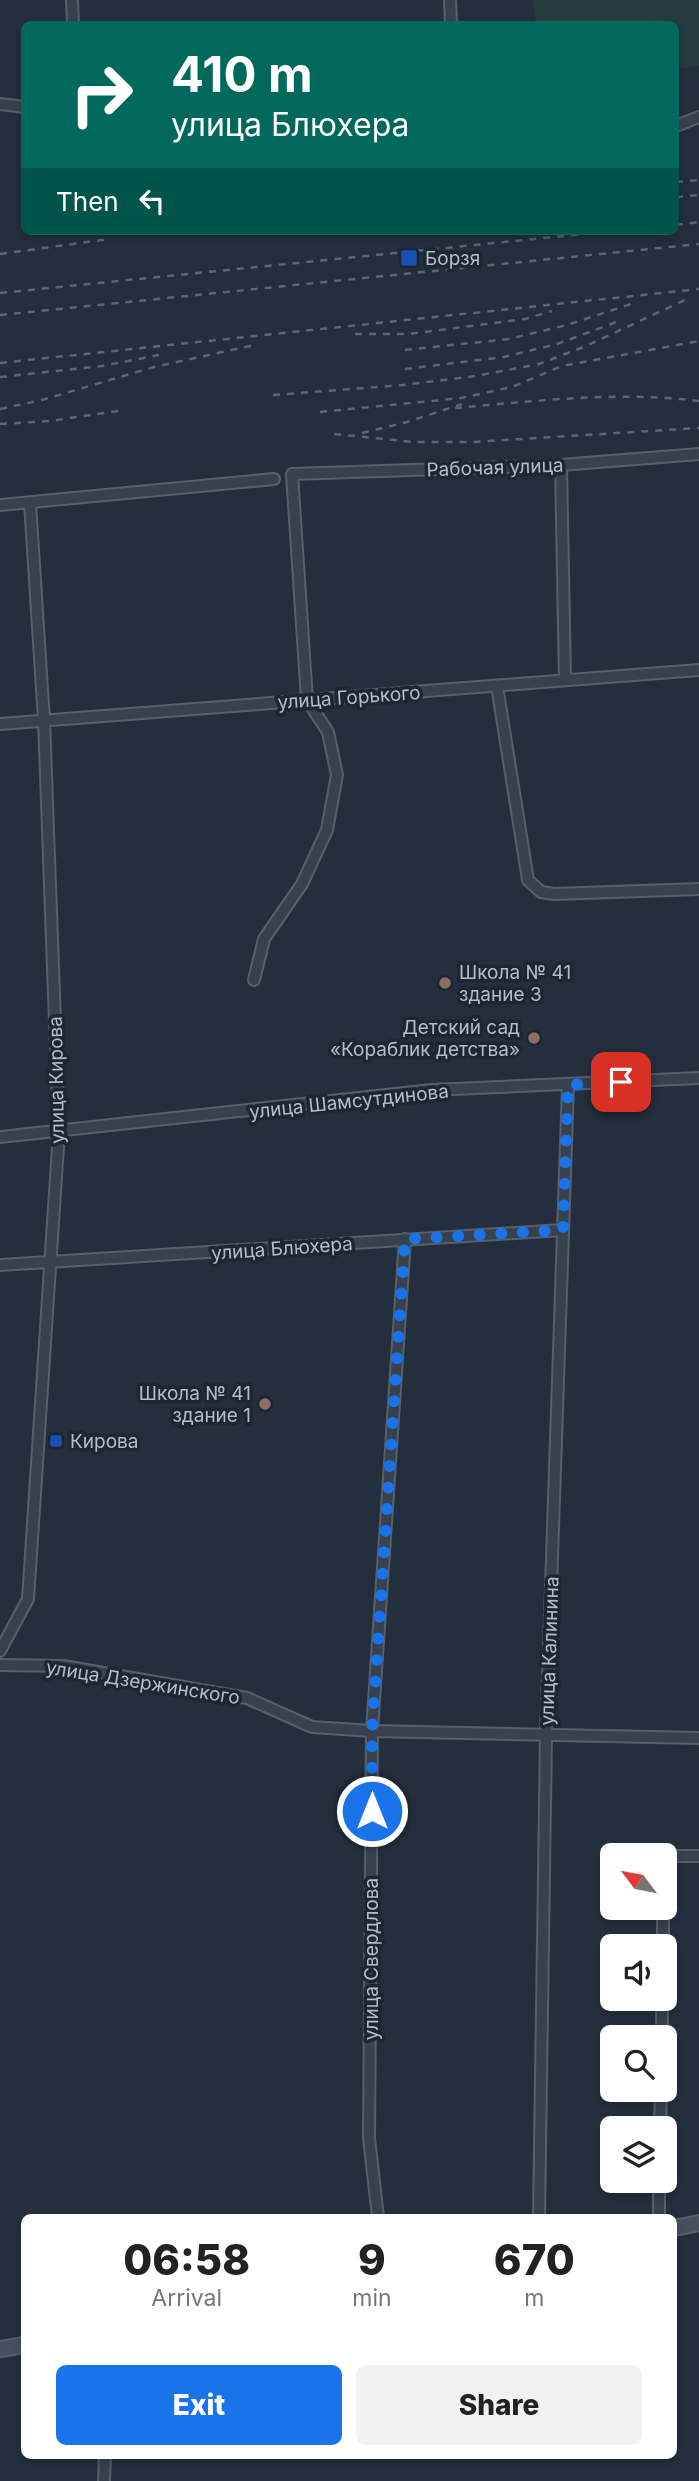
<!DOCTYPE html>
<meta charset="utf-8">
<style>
body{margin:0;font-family:Inter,sans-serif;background:#f2f2f2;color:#222;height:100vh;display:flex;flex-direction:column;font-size:26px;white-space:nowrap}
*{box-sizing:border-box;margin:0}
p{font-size:23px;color:#767676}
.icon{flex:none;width:38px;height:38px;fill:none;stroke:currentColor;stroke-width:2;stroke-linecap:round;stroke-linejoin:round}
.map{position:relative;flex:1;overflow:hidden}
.details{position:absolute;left:21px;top:2214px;width:656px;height:245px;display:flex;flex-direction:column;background:#fff;border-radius:10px;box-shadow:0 4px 10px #0003}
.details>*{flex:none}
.guide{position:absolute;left:21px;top:21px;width:658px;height:214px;border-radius:10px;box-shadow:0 4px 10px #0003;background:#00695c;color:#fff;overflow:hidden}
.needle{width:46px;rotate:302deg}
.fabs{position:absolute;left:600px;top:1843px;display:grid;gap:14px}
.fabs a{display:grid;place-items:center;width:77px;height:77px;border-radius:10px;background:#fff;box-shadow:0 4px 10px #0003;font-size:35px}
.pin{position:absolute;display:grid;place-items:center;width:60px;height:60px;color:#fff;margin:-30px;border-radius:14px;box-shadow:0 4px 10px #0006}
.me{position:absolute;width:77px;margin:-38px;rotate:0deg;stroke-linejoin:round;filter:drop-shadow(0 0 5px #0008)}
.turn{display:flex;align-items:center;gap:24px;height:147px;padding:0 35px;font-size:32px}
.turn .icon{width:91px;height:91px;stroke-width:2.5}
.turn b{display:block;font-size:49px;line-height:60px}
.then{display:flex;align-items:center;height:66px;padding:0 35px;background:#0003;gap:14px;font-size:26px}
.eta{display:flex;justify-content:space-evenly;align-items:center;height:119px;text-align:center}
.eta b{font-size:42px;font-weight:800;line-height:49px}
.cta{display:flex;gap:14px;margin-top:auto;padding:14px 35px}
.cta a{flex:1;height:80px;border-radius:10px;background:#1a73e8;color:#fff;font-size:28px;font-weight:800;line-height:80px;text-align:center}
.cta a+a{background:#f2f2f2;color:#222}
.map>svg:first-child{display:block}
.green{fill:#263c3f}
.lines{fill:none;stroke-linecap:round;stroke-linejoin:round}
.minor-casing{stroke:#565f6c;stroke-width:14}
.secondary-casing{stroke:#565f6c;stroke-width:18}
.minor{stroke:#38414e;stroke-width:10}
.secondary{stroke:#465061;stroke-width:14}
.rail{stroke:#5a6575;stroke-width:2.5;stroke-dasharray:7 7;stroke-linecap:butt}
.route{stroke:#1a73e8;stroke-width:12;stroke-dasharray:0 21.6}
.transit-dot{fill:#1a4fb4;stroke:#1d2633;stroke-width:2.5}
.education-dot{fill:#8d6e63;stroke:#1d2633;stroke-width:2.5}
.labels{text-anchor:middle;stroke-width:7;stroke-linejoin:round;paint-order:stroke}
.poi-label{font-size:19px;fill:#b4bcc9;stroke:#1d2633;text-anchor:start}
.street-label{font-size:19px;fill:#b4bcc9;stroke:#1d2633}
</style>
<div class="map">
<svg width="699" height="2481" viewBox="0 0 699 2481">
<rect width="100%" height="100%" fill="#242f3e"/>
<path class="green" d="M533,0H699V66L676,69V24H536Z"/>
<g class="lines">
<defs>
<path id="minor" d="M72,0L73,24
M450,0L451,24
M0,104L24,107
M676,126L699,117
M561,465L565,680
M0,505L274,479
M497,686L528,880L541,892L554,894L699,889
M0,724L699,670
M254,980L264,939L302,884L327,830L337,775L328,732L307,700L292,474L561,465L699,454
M0,1137L432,1090L699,1078
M0,1265L563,1230
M0,1651L28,1599L59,1132L44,720L30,503
M0,1665L63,1666L247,1698L312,1727L372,1731L699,1738
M665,1856H699
M663,1946V1908
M662,2037V1998
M660,2128L661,2090
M378,2217L369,2138L372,1731L405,1239
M539,2217L546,1735L568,1085
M659,2217V2180
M104,2481L105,2455"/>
<path id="secondary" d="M674,2228L699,2223
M0,2349L24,2345"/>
</defs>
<use href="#minor" class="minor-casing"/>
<use href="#secondary" class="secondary-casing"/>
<use href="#minor" class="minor"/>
<use href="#secondary" class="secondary"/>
<path class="rail" d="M676,182L699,180
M676,197L699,195
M676,225L699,222
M0,254L109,239
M0,293L613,231
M0,315L699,244
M355,334H409L525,319L552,311
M405,350L509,339L567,325L637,302
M0,363L699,289
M405,369L504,357L557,344L622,320
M0,377L102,366L159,355
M273,395L403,385L476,376L539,364L586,346L685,300
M455,408C535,401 618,391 699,401
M0,409L42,400L154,367L254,345
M320,412L461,398L512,387L562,366L699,341
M0,424L50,421L125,410
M362,433L407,422L462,404
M334,434L414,442H472L699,428"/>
</g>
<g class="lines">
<path class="route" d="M372,1811V1731L405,1239L563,1230L568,1085L621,1082"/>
</g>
<g class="transit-dot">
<rect x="400" y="249" width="18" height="18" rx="3.5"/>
<rect x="49" y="1434" width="14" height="14" rx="3.5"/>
</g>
<g class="education-dot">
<circle cx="445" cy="983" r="7"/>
<circle cx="534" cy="1038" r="7"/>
<circle cx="265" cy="1404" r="7"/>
</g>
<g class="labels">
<g class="poi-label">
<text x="425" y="265">Борзя</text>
<text x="459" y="979">Школа № 41<tspan x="459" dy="22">здание 3</tspan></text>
<text x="520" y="1034" text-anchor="end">Детский сад<tspan x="520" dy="22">«Кораблик детства»</tspan></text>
<text x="251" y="1400" text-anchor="end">Школа № 41<tspan x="251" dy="22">здание 1</tspan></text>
<text x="70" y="1448">Кирова</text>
</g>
<g class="street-label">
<text transform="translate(495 467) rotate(-2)" y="7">Рабочая улица</text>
<text transform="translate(349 697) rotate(-4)" y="7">улица Горького</text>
<text transform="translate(56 1080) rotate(-91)" y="7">улица Кирова</text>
<text transform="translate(349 1101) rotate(-6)" y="7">улица Шамсутдинова</text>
<text transform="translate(282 1248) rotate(-4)" y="7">улица Блюхера</text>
<text transform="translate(549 1651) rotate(-88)" y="7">улица Калинина</text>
<text transform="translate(143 1682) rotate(9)" y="7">улица Дзержинского</text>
<text transform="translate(371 1959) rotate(-90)" y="7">улица Свердлова</text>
</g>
</g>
</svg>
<div class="fabs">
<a><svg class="needle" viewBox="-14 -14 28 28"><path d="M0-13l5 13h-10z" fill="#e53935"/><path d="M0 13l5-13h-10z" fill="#767676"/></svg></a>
<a><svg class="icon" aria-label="sound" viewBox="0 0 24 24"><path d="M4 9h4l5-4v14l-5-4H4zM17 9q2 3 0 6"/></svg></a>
<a><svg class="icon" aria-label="search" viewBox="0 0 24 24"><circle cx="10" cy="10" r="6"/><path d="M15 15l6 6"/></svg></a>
<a><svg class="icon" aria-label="layers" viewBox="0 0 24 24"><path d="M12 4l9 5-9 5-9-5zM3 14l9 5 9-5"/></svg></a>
</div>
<div class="pin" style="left:621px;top:1082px;background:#d93025"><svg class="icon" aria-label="arrive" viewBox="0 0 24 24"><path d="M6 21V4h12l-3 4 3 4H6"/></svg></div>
<svg class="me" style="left:372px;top:1811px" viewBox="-20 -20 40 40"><circle r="17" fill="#1a73e8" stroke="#fff" stroke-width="3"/><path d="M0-11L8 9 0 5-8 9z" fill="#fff"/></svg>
<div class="guide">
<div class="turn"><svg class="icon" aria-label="right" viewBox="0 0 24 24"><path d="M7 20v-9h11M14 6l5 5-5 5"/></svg><div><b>410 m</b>улица Блюхера</div></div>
<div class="then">Then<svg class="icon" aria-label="left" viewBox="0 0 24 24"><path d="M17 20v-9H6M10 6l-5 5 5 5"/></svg></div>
</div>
<section class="details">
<div class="eta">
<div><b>06:58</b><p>Arrival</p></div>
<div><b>9</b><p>min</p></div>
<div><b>670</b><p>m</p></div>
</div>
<div class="cta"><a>Exit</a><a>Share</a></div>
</section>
</div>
